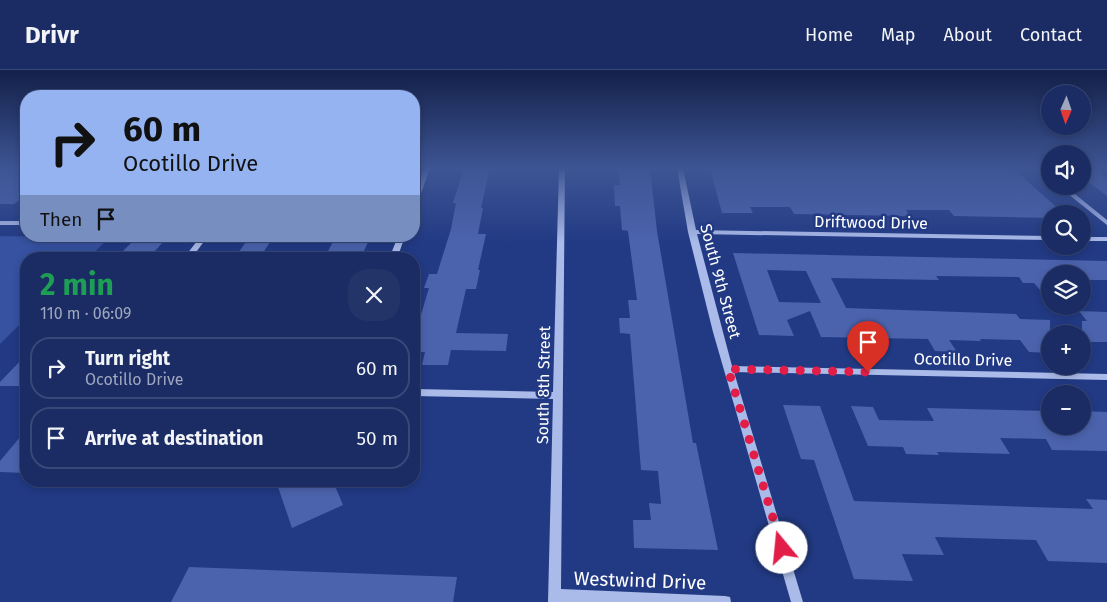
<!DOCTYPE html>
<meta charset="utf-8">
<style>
body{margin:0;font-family:"Fira Sans",sans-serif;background:#233469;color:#f1f3f6;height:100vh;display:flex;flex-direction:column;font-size:19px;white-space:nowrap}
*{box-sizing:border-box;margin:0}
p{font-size:16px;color:#9fa7be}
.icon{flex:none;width:28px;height:28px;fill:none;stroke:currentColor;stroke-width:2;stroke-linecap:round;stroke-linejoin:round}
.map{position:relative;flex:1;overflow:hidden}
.side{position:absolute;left:20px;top:182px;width:400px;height:235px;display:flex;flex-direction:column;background:#1a2c63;border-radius:20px;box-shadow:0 2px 8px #0003,0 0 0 1px #384878}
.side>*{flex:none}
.guide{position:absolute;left:20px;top:20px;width:400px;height:152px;border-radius:20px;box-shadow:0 2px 8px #0003,0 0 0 1px #384878;background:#95b2f1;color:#111;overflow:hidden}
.needle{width:32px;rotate:182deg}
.tools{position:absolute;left:1041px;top:15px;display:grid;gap:10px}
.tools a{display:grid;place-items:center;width:50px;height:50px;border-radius:50%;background:#1a2c63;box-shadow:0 2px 8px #0003,0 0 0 1px #384878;font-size:25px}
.pin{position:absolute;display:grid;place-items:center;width:42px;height:42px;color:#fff;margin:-51px -21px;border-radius:50% 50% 50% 0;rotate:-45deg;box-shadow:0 0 5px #0007}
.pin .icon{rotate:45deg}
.me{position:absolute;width:55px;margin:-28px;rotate:343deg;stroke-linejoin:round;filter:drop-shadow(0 0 4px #0008)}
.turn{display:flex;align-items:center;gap:18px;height:105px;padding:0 20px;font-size:22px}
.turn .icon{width:65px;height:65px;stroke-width:2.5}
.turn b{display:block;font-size:35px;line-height:42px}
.then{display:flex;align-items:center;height:48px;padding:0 20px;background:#0003;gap:10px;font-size:19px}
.round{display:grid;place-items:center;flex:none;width:52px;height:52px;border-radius:20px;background:#233469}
.head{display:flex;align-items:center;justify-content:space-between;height:85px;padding:0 20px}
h1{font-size:30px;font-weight:700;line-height:38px;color:#1e9e55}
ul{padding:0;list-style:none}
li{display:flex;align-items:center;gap:15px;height:62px;margin:0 10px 8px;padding:0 10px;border:2px solid #384878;border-radius:20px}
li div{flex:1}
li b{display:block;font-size:19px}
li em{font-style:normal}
header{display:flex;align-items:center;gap:30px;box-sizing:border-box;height:70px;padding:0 25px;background:#1a2c63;border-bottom:1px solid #384878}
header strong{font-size:24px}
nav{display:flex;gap:28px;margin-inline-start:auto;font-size:18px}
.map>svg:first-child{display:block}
.green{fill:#3652a1}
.building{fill:#4b63ad;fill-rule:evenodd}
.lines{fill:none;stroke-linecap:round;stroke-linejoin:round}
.minor{fill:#abbbe9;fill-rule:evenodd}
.route{stroke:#e11d48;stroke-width:9;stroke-dasharray:0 16.2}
.labels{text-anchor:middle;stroke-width:5;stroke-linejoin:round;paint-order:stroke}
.street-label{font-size:16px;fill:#fff;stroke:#223a84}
.near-street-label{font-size:19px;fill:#fff;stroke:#223a84}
</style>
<header>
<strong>Drivr</strong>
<nav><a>Home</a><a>Map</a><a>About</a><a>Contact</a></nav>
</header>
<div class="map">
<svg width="1107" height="532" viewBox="0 0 1107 532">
<rect width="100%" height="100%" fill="#223a84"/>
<path class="green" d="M0,166L109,168L87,189H26V248L0,274Z"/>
<path class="building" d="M0,98H26V125L14,134H0Z
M464,98H490L481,138H483L478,164H486L478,200H480L476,219H466L456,263L508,264L506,281L451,280L448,295H422L425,282H414V268L429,218H424L429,204H437L451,159L456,133H453Z
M618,98H650L657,161L693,373H696L718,480L634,478L633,450H651L649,433L661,434L658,401L641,400L630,264L620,263L619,248H630L628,230H637L628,161L622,160L620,136H615L614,115H620Z
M710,98H1013L1064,144H1050V148L954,146L949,140H906L910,146L794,144L790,137H750L753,143H722Z
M1082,98H1095L1107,108V126L1082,107Z
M250,166H274L259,189H234Z
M336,166H371L362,185H326Z
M132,172L162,173L148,189H115Z
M733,183L1107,191V210H1082V204H1050V220H1040L1034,213H1023L1019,207L936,206L939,210L831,208L846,238L1016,244L1020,249L1050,250V283L1029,282L1020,270L980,269L981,271L949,270L957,282L935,281L928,269L821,267L810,241L787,250L794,266L759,265ZM767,200L806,201L821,233L779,232Z
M1079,241L1107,242V272H1082V251H1087Z
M26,285V316H0V312Z
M783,335L820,336L854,431L1093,439L1086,429L1107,430V493L1048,491L1036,470L935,467L944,485L902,484L913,511L854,509L814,390L801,389Z
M851,336L873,337L879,350L934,351L927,338L1050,341V356H1082V341L1107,342V381L1052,380L1046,369L1000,368L1010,384L937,382L939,385L906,384L903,377L868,376Z
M26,360V403L0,402V391Z
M276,411H333L343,435L292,458Z
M189,497L402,505L457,507L453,532H171Z"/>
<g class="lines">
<path class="minor" d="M424,98H430L417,135L414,137V126Z
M559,98H565L561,519L725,526L730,527L731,532H548L553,329L414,326V319L553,322Z
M677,98H683L696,160L1050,166V170L697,164L732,296L1107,304V310L734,302L803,532H791L713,262L688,162Z
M1036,98H1043L1050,104V109Z
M1058,116H1065L1107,150V155Z
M0,151H26V155H0Z
M201,166H208L191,189H183Z
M398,166H405L397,189H389Z
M1082,167H1107V171H1082Z"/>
</g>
<linearGradient id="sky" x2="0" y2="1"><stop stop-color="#132049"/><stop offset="0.57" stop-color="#3e5594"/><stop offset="1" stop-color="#3e5594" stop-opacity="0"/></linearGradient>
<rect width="1107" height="173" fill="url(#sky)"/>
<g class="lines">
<path class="route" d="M782,478L728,299L868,302"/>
</g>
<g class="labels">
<g class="street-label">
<text transform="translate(871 152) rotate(1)" y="6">Driftwood Drive</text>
<text transform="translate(721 211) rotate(75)" y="6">South 9th Street</text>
<text transform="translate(963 289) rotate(1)" y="6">Ocotillo Drive</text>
<text transform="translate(543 315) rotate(-89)" y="6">South 8th Street</text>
</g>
<g class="near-street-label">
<text transform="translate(640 510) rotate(2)" y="7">Westwind Drive</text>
</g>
</g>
</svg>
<div class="tools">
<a><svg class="needle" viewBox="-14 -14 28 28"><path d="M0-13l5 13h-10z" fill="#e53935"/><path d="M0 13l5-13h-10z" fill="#9fa7be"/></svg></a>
<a><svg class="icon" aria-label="sound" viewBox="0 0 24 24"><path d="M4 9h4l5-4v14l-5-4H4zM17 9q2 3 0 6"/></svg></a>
<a><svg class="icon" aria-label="search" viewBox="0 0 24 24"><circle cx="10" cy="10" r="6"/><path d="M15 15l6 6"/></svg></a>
<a><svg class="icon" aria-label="layers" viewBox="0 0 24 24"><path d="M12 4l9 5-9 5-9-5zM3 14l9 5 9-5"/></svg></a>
<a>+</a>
<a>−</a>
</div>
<div class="pin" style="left:868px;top:302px;background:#d93025"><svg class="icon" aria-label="arrive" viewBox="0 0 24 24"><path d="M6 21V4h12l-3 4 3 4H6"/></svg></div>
<svg class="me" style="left:782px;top:478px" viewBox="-20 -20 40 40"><circle r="19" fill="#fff"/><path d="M0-13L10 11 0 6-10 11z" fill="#e11d48"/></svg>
<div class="guide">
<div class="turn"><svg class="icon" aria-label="right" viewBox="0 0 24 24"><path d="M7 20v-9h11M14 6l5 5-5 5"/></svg><div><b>60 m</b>Ocotillo Drive</div></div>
<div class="then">Then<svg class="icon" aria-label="arrive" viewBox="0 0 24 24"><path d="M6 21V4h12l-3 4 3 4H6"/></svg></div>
</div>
<section class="side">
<div class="head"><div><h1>2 min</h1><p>110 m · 06:09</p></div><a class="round"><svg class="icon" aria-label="close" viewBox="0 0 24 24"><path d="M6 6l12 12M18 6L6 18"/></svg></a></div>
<ul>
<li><svg class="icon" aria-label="right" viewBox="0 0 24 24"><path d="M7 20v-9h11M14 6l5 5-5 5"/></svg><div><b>Turn right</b><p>Ocotillo Drive</p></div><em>60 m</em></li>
<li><svg class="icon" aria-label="arrive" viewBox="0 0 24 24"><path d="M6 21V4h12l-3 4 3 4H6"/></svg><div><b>Arrive at destination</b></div><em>50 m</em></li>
</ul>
</section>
</div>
